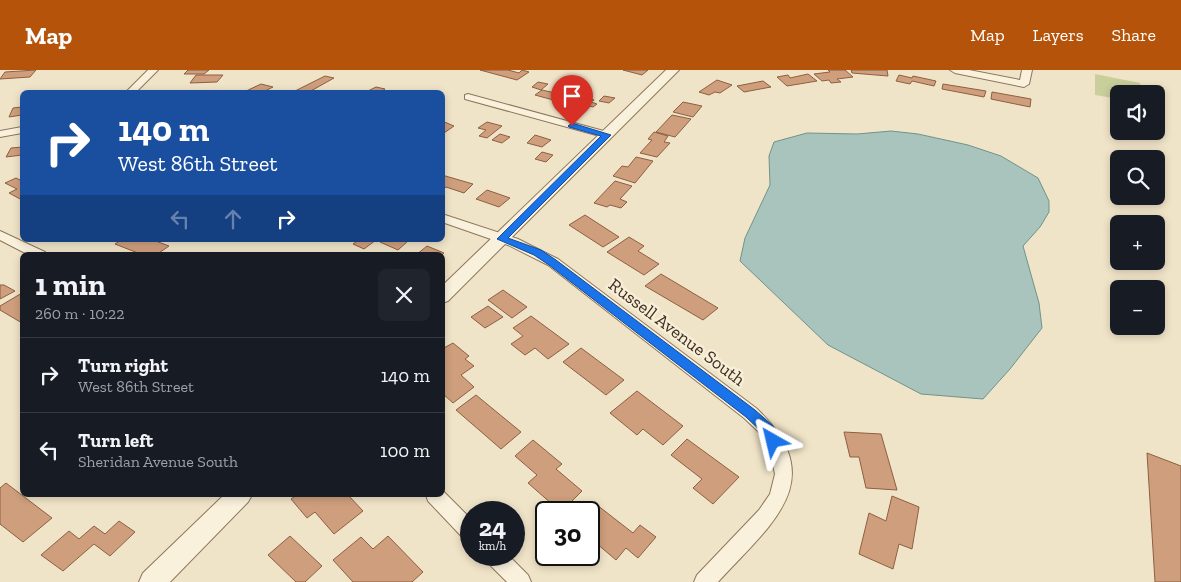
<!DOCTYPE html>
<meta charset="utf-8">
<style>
body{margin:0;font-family:"Zilla Slab",serif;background:#20242c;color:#f1f3f6;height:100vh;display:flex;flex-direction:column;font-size:19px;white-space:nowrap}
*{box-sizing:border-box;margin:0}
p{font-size:16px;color:#9ea1a6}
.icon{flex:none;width:28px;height:28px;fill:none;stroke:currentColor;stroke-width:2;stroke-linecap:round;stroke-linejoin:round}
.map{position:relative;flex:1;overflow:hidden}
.panel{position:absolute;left:20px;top:182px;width:425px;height:245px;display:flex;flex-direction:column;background:#171b24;border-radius:8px;box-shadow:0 2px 8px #0003}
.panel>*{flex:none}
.top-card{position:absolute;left:20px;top:20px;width:425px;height:152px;border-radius:8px;box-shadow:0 2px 8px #0003;background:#1a4fa0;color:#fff;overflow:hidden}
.buttons{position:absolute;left:1110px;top:15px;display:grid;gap:10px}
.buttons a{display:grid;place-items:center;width:55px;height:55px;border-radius:8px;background:#171b24;box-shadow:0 2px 8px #0003;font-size:25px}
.speed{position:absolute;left:460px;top:431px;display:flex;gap:10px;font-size:25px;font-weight:700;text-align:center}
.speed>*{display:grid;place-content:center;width:65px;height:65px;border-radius:50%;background:#171b24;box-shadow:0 2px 8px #0003;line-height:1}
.speed small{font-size:12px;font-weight:400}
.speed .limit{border:2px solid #111;border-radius:8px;background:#fff;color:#111}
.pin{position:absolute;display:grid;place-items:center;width:42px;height:42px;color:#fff;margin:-51px -21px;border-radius:50% 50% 50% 0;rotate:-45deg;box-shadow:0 0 5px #0007}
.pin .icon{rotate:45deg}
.me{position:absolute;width:55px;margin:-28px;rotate:323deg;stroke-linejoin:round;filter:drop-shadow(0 0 4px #0008)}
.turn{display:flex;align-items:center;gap:18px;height:105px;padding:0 15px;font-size:22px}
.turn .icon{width:65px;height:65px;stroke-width:2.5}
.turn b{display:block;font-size:35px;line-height:42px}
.lanes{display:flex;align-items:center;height:48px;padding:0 15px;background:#0003;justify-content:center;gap:25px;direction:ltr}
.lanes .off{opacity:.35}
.round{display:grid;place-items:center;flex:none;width:52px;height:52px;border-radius:8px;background:#20242c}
.summary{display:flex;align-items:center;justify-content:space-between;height:85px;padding:0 15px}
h1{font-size:30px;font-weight:700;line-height:38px}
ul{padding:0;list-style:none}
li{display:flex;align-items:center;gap:15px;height:75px;padding:0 15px;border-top:1px solid #363941}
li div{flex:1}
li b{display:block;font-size:19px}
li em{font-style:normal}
header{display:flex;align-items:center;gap:30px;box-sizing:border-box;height:70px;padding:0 25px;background:#b45309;color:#fff}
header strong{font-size:24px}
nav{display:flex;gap:28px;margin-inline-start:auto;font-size:18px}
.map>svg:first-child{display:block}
.green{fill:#c9cf9b}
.water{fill:#a9c4bc;stroke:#6f938a}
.building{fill:#cf9f7d;stroke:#8d5f41}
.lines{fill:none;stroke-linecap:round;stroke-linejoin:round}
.minor-casing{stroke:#8d765c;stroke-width:2}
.tertiary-casing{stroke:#8d765c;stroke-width:2}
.minor{fill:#faf1dc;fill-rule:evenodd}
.tertiary{fill:#faf1dc;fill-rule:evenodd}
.route{fill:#1a73e8;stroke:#114b97}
.labels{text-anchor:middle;stroke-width:5;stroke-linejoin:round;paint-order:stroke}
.street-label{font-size:18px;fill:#3d2e20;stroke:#f7eed8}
</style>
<header>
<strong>Map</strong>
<nav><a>Map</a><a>Layers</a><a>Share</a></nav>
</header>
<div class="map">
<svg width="1181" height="512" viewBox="0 0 1181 512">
<rect width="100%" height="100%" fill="#f0e4c8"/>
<path class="green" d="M1095,4L1140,13L1142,24H1119V29L1095,25Z"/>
<path class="water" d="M891,61L918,64L968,75L1001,86L1038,108L1049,131V142L1040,157L1023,176L1039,233L1042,258L1010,299L983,329L921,324L828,275L740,191L745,168L770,115L769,86L774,72L807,63L857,64Z"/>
<path class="building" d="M36,0L30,7L0,9L5,2Z
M188,0H209L204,4H184Z
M480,0H508L519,3L522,0L529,2L517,10Z
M623,0H648L642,5Z
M828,0H845L853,7L837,9L841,12L831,13L829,10L822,11L814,4L830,2Z
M851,0H887L888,6L852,3Z
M808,4L817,11L787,16L777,7L788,5L790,8Z
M196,5H223L217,12L190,13Z
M899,5L912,8L913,6L936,11L934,16L912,11L910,14L896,11Z
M325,6L334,8L309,22H293Z
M717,10L732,15L720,23L715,22L709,25L699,22Z
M763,11L771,17L744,22L737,16Z
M538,12L548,14L541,20L532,17Z
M261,14L273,17L263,22H244Z
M943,14L986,21L984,27L942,19Z
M376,17L385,19L382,21L386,22H366Z
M542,20L564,25L557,31L535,25Z
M992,22L1031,29L1030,37L991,29Z
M604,26L615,28L609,33L599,31Z
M587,28L594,30L591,32L597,34L593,37L589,36L586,38L571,34L577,29L584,30Z
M683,32L702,36L693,47L673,42Z
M22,37V45L9,47L13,38Z
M672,45L691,49L675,67L656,62Z
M442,51L454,56L444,63H442Z
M487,52L502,56L487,68L479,66L486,60L478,58Z
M654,62L668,66L664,72L670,73L657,87L640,83L652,70L648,69Z
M500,64L510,67L502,73L492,70Z
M535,65L551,70L542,77L527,73Z
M22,77V85L6,87L11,78Z
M542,82L553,85L546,92L535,89Z
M636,87L653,91L635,113L613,106L622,96L628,97Z
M442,105L473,114L464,123L446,117L443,120Z
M16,108L22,111V130L9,123L17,119L5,113Z
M615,111L632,116L620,129L627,132L621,138L610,135L607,137L594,133Z
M487,120L510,128L499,137L476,129Z
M585,145L619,167L603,177L569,155Z
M629,167L644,176L638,181L659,194L644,205L607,182Z
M121,170H153L169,176L156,185H143L115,174Z
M359,170H376L364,179L353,174Z
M383,170H406L408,171L398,180L380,172Z
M427,176L444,183L442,185H416Z
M661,204L718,238L703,250L645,216Z
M0,215H4L15,221L0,229Z
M503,220L527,237L512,248L488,230Z
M22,223V253L0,240V236Z
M488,236L503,247L485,258L471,247Z
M531,246L569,274L548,289L535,278L525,285L511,274L523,266L513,258Z
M453,273L469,286L465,289L474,296L461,305L474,317L453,333L442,323V279Z
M581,278L624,310L606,325L563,292Z
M637,321L683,356L663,375L643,359L637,365L610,343Z
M476,325L521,362L501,379L456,340Z
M844,362L881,364L897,420L866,418L859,387H850Z
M687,369L739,407L713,434L693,418L702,409L671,385Z
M533,370L562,394L556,399L582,421L561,442L528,413L537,405L515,386Z
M1147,383L1181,396V512H1155Z
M6,413L52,448L23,472L0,454V418Z
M297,425H348L363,441L334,464L315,442L307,448L291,429Z
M892,426L919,437L912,479L899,474L893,499L859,484L869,443L886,451Z
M597,435L633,463L640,455L656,467L638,488L626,478L616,490L589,467V444Z
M119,451L135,462L110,486L94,474L63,501L41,485L69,461L79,469L94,456L105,464Z
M290,466L322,496L305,512H296L268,485Z
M388,466L423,502L412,512H353L333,490L361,467L373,479Z"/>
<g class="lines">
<defs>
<path id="minor" d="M148,0H158L136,22H126Z
M950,0H969L1020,10L1022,0H1032L1029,14L1024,17L955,3Z
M468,24L611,63L612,65L607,68L465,29V25Z
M22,57V63L0,67V61Z
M442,144L518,169L558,189L756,338C833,410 770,455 718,512H694L697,505L759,440L770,424L775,404L770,382L762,365L744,348L548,195L508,175L442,152Z
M0,161L45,182L47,185H29L0,170Z
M442,420L471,449V471L464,469L428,431L426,425H442Z
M484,485H508L528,505L531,512H507L487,492Z"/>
<path id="tertiary" d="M666,0H679L448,231L442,233V216Z
M224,425H252L248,432L170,512H139L143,503Z"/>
</defs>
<use href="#minor" class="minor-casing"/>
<use href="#tertiary" class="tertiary-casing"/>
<use href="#minor" class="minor"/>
<use href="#tertiary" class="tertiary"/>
</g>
<path class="route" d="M572,53L611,65L508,168L541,180L556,190L755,340L773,356L780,371L778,375L773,376L769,375L763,363L746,347L549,195L534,185L497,169L601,66L569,57L568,56Z"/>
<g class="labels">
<g class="street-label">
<text transform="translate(677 262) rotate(37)" y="6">Russell Avenue South</text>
</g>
</g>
</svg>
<div class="buttons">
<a><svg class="icon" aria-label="sound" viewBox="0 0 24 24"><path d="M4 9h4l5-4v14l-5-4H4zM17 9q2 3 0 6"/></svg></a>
<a><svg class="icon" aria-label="search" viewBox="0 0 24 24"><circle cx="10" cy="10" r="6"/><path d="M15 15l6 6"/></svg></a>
<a>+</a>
<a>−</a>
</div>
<div class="speed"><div>24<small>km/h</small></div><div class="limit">30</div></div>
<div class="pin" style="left:572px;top:56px;background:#d93025"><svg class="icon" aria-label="arrive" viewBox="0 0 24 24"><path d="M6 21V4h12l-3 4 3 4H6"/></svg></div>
<svg class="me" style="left:773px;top:371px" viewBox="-20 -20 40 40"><path d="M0-17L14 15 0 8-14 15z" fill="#1a73e8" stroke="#fff" stroke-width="4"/></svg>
<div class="top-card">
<div class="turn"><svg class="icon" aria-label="right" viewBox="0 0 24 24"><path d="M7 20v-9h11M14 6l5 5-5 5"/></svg><div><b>140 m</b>West 86th Street</div></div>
<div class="lanes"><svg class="icon off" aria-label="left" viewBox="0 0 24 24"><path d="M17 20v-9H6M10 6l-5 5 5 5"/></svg><svg class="icon off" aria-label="ahead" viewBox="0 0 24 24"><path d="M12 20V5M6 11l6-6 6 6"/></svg><svg class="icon" aria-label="right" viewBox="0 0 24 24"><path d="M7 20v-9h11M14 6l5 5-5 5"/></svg></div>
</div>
<section class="panel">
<div class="summary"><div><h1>1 min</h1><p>260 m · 10:22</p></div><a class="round"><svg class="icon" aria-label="close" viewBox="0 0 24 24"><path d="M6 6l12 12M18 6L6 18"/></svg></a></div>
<ul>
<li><svg class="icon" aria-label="right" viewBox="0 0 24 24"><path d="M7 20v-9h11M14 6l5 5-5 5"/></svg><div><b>Turn right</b><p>West 86th Street</p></div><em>140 m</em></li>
<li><svg class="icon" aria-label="left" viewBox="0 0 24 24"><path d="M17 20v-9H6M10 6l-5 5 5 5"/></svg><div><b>Turn left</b><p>Sheridan Avenue South</p></div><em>100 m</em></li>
</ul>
</section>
</div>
